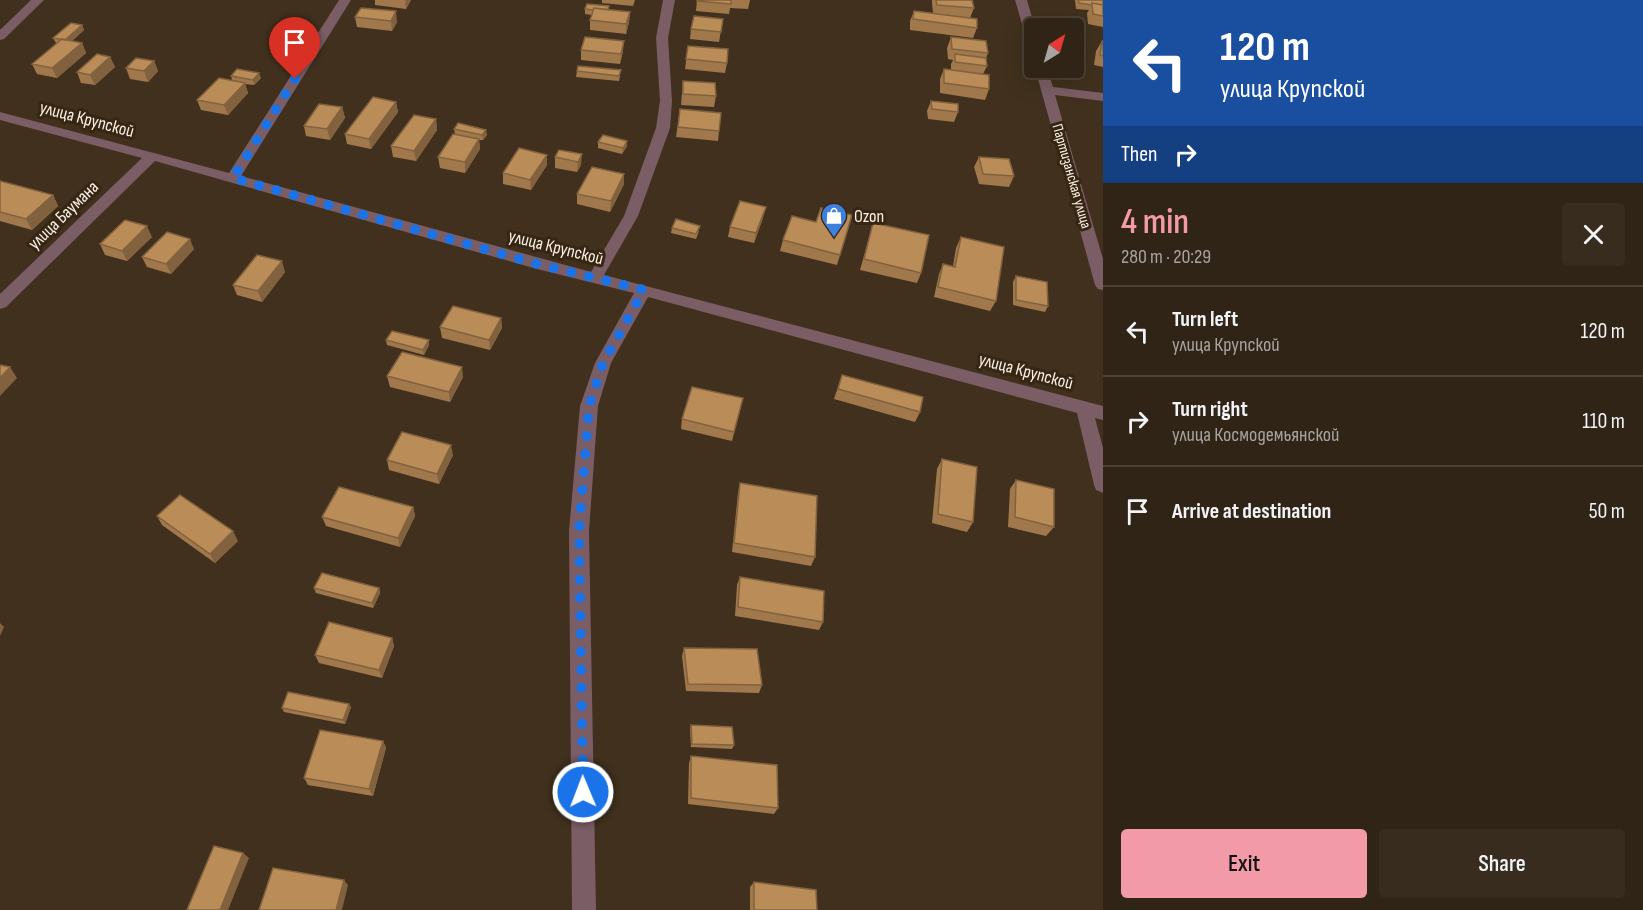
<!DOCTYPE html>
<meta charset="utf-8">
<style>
body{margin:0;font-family:"Sofia Sans Condensed",sans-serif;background:#382c1f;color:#f1f3f6;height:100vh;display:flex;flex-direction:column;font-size:22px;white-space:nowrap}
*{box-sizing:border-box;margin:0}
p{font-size:20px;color:#a8a4a1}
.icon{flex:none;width:33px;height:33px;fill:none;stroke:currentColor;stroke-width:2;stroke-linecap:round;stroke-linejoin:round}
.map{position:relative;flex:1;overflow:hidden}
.details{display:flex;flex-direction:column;background:#302416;width:540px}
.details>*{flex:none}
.top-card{background:#1a4fa0;color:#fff;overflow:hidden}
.needle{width:39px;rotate:37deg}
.controls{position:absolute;left:1024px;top:18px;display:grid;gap:12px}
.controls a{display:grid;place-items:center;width:60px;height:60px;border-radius:6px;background:#302416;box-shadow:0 6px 24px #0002,0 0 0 2px #4b4135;font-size:30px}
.pin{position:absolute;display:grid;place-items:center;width:51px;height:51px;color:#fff;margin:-62px -26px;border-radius:50% 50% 50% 0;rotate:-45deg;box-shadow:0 0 6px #0007}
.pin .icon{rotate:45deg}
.me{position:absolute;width:66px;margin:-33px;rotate:359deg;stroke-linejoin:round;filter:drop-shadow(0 0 4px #0008)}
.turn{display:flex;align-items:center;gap:21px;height:126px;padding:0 18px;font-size:27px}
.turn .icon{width:78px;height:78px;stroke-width:2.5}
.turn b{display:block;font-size:42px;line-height:51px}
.then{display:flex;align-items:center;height:57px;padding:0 18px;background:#0003;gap:12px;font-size:22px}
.round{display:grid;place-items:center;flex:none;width:63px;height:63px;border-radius:6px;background:#382c1f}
.overview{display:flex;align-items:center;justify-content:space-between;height:102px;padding:0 18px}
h1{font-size:36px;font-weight:600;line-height:45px;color:#f39aa9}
.cta{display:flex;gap:12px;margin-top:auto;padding:12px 18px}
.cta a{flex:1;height:69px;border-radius:6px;background:#f39aa9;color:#111;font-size:24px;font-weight:600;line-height:69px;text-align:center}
.cta a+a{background:#382c1f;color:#f1f3f6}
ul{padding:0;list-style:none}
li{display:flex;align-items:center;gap:18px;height:90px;padding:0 18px;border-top:2px solid #4b4135}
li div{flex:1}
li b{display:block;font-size:22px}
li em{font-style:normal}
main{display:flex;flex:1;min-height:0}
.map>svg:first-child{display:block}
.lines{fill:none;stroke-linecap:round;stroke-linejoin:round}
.minor{fill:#7a5d65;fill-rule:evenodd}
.wall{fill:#a0784c}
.shaded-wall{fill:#82623e}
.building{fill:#ba8c58;stroke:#82623e;stroke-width:1.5}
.route{stroke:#1a73e8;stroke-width:10;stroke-dasharray:0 18}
.labels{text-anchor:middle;stroke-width:6;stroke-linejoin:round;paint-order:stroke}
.far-street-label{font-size:15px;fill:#fbf0e5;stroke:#362613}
.street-label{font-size:18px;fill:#fbf0e5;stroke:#362613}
.poi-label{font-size:18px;fill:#fbf0e5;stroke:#362613;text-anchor:start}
</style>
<main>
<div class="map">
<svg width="1103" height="910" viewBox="0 0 1103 910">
<rect width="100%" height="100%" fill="#40301d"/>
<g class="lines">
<path class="minor" d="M31,0H44L4,39L0,40V30Z
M339,0H351L241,176L591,272L624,216L656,128L660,101L656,38L663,0H675L668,38L672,101L670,128L638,216L604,275L1103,406V420L1095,418L1103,448V493L1096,490L1094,485L1077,413L648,297L611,363L598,406L589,531L596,910H572L569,531L580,406L595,363L634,293L537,269L155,161L6,307L0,309V294L142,158L0,120V112L229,173Z
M1015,0H1027L1035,28V52L1029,48Z
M1035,68H1047L1053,87L1103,93V101L1055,95L1103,259V290L1098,289L1095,285Z"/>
</g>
<path class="wall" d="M375,0H411L406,9L375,5Z
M602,0H635L633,6L602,3Z
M697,0H750L748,9L730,8L729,14L696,11Z
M932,0H972L974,8L970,18L977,28L973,38L910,30V21L914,11L933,13L932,3Z
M1075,0H1103V27L1088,24L1087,13L1089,10L1076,9Z
M609,6V10L630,12L629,22L626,34L590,30V20L592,15L585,14V9Z
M355,17L397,22L392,31L357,27Z
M723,19L719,42L690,39L691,29Z
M82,25L84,30L72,41L82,43L86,53L57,78L37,74L32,64L57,43H56L53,38Z
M951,37L988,53L986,58L987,66L983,74L989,89L985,100L940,93V79L944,69L951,70V64L953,60L948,59L947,48Z
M1102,41H1103V67L1094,65L1096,51Z
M688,46L727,63L725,73L685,69Z
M581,50L623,51L620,64L581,60Z
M110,57L115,67L95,85L81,83L77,72Z
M154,61L158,71L148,82L130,79L126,68Z
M577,71L620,76L619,81L576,77Z
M231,76L261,78L254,85L245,84L248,93L228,115L201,110L197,100L232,80Z
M683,81L716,96L714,107L681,105Z
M931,101L958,112L954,122L928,119L927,111Z
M396,102L398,112L371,149L347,144L345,134Z
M342,107L345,118L330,140L306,136L304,126Z
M680,109L719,131L718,141L676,137Z
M436,119L437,130L416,161L393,157L391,146Z
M454,129L487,135L483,140H479L480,149L465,173L440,168L438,157L455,134Z
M598,142L627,146L622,154L598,148Z
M559,150L581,165L577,172L555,168V157Z
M979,157L1014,176L1009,187L979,184L974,167Z
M547,165L531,190L503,184V173Z
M624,174V184L610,212L577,204V194Z
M0,181L53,195L58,206L32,230L0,221Z
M852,215L837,265L780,251L783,240L816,222Z
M763,218L754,243L728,237L730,227Z
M873,223L921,273L917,283L860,270Z
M672,228L699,231L696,239L671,233Z
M152,237L127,261L105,255L100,244Z
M961,237L996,301L990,311L934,297L939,274L943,264L953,266L956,248Z
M194,249L171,274L147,267L142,257Z
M285,272L262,302L237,295L233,285Z
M1016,276L1048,306L1045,312L1013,305V282Z
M501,318L502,328L490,350L442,338L440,327Z
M386,340L429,345L424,355L387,345Z
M842,375L920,412L915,422L834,399Z
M387,376L463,377L450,402L390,387Z
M743,398L732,441L681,429L682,419Z
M453,455L439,484L389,470L387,460Z
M942,459L973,522L967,532L932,523L937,469Z
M1016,480L1054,527L1046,536L1008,527L1010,489Z
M740,483L815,557L811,566L732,552L738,493Z
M413,507L415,516L400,547L326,526L322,517Z
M157,516L238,541L215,563L162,525Z
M740,577L823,622L819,630L735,616L737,585Z
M314,588H379L380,593L373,608L316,593Z
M392,638L394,646L382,678L319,663L315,655Z
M684,648L762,685L759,693L686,691L682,656Z
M351,707L345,724L284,712L282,708Z
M691,725L734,745L732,749L691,747L690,729Z
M383,741L386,748L373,796L308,785L304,778Z
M691,756L778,808L774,814L688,804L689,763Z
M754,882L817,910H750V887Z"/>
<path class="shaded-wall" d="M405,0H411L406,9Z
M396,11L397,22L392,31L391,21Z
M630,12L629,22L626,34V24Z
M82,25L84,30L67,45L65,40Z
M624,41L623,51L620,64L621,54Z
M82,43L86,53L57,78L52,68Z
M110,57L115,67L95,85L90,75Z
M154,61L158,71L148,82L144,71Z
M259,73L261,78L254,85L253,80Z
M245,83L248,93L228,115L224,105Z
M396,102L398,112L371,149L369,139Z
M342,107L345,118L330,140L327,129Z
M436,119L437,130L416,161L414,151Z
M486,130L487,135L483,140L482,135Z
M479,139L480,149L465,173V162Z
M627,141V146L622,154L623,148Z
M582,154L581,165L577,172L578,162Z
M547,155V165L531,190L530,180Z
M624,174V184L610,212L611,201Z
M53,195L58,206L32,230L26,219Z
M766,207L763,218L754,243L756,233Z
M147,226L152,237L127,261L122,251Z
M190,239L194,249L171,274L166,264Z
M282,261L285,272L262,302L258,291Z
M501,318L502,328L490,350L489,340Z
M429,340V345L424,355L423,350Z
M10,367L17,378L0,396V378Z
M462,367L463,377L450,402L449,392Z
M451,445L453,455L439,484L437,474Z
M413,507L415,516L400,547L398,538Z
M233,531L238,541L215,563L210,554Z
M379,588L380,593L373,608L372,603Z
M0,623L4,627L0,636Z
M392,638L394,646L382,678L379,670Z
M349,704L351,707L345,724L343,720Z
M383,741L386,748L373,796L369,789Z
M243,853L249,858L228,910H220Z
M344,880L348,885L342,910H336Z"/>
<path class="building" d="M697,0H731V4L697,1Z
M936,0H972L974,8L937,5Z
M1078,0H1103V5L1092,3V5L1079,3Z
M1092,3L1103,5V16L1093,14Z
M587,4L609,6L608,10L594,8L593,10L585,9Z
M361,8L396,11L391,21L355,17Z
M594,8L630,12L626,24L590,20Z
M914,11L977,19V28L913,19Z
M694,16L723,19L721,32L691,29Z
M71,23L82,25L65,40L53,38Z
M585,37L624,41L621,54L581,50Z
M951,37L986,41L988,53L952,49Z
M62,39L82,43L52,68L32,64Z
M1102,41H1103V56L1100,55Z
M688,46L728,49L727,63L686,59Z
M97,54L110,57L90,75L77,72Z
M955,54L986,58L987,66L955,62Z
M136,58L154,61L144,71L126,68Z
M578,66L621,70L619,76L577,71Z
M237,69L259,73L253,80L231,76Z
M944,69L989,75V89L944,83Z
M219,78L245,83L224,105L197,100Z
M683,81L715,83L716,96L683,94Z
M373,97L396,102L369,139L345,134Z
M931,101L958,104V112L932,109Z
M319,104L342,107L327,129L304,126Z
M680,109L721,113L719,131L678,127Z
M414,115L436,119L414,151L391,146Z
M458,123L486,130L482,135L454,129Z
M453,134L479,139L465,162L438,157Z
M603,135L627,141L623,148L598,142Z
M519,148L547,155L530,180L503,173Z
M559,150L582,154L578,162L555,157Z
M979,157L1009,159L1014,176L983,174Z
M592,167L624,174L611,201L577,194Z
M0,181L53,195L26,219L0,212Z
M740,201L766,207L756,233L730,227Z
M821,208L852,215L840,255L783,240L792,216L816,222Z
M676,219L700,226L696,234L672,228Z
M125,220L147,226L122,251L100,244Z
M873,223L929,235L921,273L864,259Z
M167,232L190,239L166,264L142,257Z
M961,237L1004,247L996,301L938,287L943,264L955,267Z
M257,255L282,261L258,291L233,285Z
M1016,276L1047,282L1048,306L1016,300Z
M453,306L501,318L489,340L440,327Z
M392,331L429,340L423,350L386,340Z
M402,352L462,367L449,392L387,376Z
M0,365L10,367L0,378Z
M842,375L923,397L920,412L838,389Z
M692,387L743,398L734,432L682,419Z
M402,432L451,445L437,474L387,460Z
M942,459L977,467L973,522L938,514Z
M1016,480L1054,489V527L1015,517Z
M740,483L817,496L815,557L734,543Z
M339,487L413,507L398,538L322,517Z
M180,495L233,531L210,554L157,516Z
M322,573L379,588L372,603L314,588Z
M740,577L824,591L823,622L738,607Z
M329,622L392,638L379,670L315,655Z
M684,648L757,649L762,685L688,684Z
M288,692L349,704L343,720L282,708Z
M691,725L732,727L734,745L692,744Z
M320,730L383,741L369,789L304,778Z
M691,756L777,765L778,808L691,798Z
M214,846L243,853L220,910H187Z
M273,868L344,880L336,910H259Z
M754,882L816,890L817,910H754Z"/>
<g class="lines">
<path class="route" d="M295,79L233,178L537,264L644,290L603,363L589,406L579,531L583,792"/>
</g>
<defs>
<symbol id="shop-pin" viewBox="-11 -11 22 30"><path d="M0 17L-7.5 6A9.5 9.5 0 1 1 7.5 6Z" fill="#3f7fe0" stroke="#362613"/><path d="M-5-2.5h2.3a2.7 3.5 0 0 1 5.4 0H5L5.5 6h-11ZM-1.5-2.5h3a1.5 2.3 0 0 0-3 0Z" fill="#fff"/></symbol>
</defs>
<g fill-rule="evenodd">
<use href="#shop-pin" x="819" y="201" width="30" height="40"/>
</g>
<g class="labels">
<g class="far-street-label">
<text transform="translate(1072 176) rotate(74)" y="5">Партизанская улица</text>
</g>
<g class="street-label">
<text transform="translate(87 119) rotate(15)" y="6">улица Крупской</text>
<text transform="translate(63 215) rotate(-44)" y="6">улица Баумана</text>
<text transform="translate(556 247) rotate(14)" y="6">улица Крупской</text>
<text transform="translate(1026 371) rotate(15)" y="6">улица Крупской</text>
</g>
<g class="poi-label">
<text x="854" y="222">Ozon</text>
</g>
</g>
</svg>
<div class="controls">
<a><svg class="needle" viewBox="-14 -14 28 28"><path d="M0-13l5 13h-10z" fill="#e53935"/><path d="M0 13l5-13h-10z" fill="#a8a4a1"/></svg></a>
</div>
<div class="pin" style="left:295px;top:79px;background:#d93025"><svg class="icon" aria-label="arrive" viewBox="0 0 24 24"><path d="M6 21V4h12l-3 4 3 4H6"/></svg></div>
<svg class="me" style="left:583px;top:792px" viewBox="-20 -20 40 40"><circle r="17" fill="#1a73e8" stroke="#fff" stroke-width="3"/><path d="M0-11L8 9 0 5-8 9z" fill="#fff"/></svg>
</div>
<section class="details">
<div class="top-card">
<div class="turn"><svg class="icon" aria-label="left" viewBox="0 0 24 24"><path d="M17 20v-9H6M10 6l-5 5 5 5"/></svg><div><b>120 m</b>улица Крупской</div></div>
<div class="then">Then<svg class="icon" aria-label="right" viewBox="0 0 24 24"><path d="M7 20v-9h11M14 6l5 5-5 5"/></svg></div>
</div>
<div class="overview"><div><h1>4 min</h1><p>280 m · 20:29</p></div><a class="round"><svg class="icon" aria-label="close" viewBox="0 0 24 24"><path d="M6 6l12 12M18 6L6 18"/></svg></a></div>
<ul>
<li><svg class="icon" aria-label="left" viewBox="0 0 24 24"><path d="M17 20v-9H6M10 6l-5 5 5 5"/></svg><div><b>Turn left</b><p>улица Крупской</p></div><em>120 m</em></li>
<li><svg class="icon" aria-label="right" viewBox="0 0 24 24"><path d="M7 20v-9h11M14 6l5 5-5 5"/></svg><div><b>Turn right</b><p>улица Космодемьянской</p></div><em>110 m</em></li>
<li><svg class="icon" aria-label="arrive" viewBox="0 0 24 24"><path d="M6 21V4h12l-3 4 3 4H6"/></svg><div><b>Arrive at destination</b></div><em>50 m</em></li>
</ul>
<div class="cta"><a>Exit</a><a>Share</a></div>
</section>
</main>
